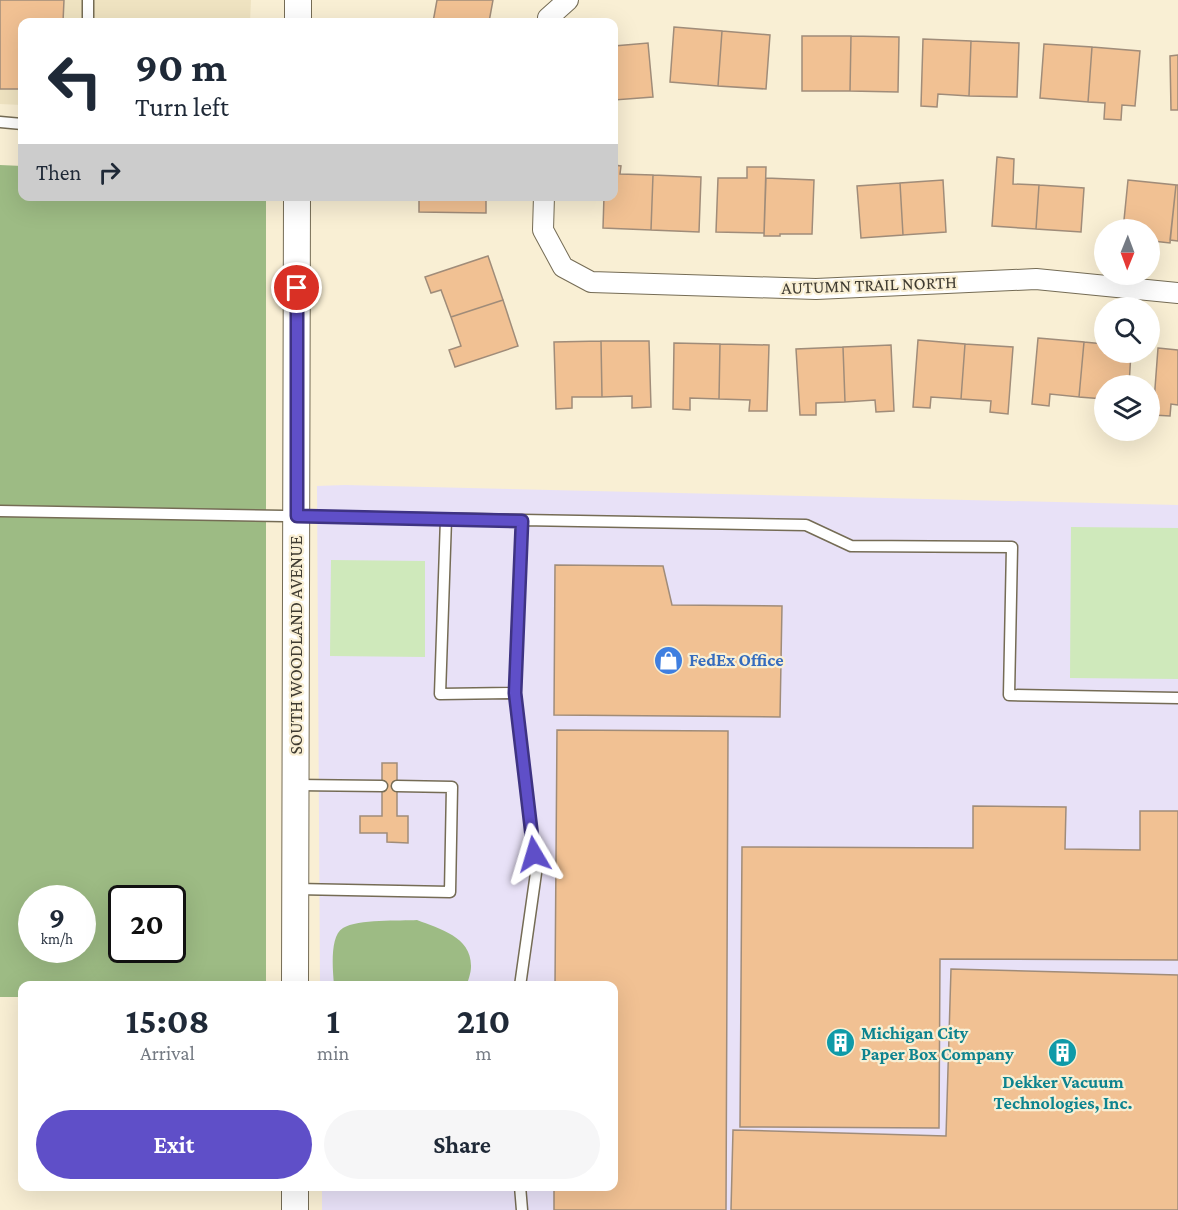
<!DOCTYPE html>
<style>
body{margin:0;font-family:"Crimson Pro",serif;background:#f6f6f7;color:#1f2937;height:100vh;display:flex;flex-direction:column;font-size:22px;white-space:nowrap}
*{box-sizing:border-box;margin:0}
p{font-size:20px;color:#747a83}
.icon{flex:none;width:33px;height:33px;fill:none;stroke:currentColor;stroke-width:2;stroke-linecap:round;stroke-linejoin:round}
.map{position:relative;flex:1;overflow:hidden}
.sheet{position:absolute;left:18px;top:981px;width:600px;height:210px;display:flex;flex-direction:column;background:#fff;border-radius:12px;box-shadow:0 6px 24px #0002}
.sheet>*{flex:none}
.top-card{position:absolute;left:18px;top:18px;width:600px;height:183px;border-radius:12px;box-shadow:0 6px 24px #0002;background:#fff;color:#1f2937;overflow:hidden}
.needle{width:39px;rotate:181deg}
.buttons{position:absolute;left:1094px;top:219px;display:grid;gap:12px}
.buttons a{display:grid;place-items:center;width:66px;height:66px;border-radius:50%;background:#fff;box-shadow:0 6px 24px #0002;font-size:30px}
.speed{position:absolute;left:18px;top:885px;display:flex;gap:12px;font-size:30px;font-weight:700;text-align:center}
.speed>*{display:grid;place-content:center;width:78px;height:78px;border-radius:50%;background:#fff;box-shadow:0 6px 24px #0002;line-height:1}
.speed small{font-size:15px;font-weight:400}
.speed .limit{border:3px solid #111;border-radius:9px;background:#fff;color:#111}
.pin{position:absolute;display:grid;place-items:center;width:51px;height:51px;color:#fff;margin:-26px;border:3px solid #fff;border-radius:50%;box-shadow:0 2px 6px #0007}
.me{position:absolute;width:66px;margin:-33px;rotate:353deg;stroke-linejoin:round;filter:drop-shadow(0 0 4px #0008)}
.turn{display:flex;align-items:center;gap:21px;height:126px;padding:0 18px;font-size:27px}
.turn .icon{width:78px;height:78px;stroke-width:2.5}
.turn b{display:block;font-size:42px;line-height:51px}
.then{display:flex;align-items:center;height:57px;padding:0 18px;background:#0003;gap:12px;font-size:22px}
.eta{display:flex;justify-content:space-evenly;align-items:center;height:102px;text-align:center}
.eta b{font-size:36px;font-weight:700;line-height:42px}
.action{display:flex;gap:12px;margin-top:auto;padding:12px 18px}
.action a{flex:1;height:69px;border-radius:36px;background:#5f4fc8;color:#fff;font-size:24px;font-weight:700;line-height:69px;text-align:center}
.action a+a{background:#f6f6f7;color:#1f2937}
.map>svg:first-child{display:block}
.built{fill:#efe3c1}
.industrial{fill:#e8e1f7}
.green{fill:#cfe9bb}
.forest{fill:#9dbb84;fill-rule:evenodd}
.building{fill:#f1c193;stroke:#a08c79;stroke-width:1.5}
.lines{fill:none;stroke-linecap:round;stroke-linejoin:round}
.service-casing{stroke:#756c55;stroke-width:13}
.minor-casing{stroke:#756c55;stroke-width:22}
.tertiary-casing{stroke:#756c55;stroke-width:28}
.service{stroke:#fff;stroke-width:10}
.minor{stroke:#fff;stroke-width:20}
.tertiary{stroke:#fff;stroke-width:26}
.route-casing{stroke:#3e3382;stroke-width:15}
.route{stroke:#5f4fc8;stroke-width:10}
.labels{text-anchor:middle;stroke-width:4.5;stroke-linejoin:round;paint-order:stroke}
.street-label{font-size:18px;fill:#3f3b31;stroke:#f9efd4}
.shop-label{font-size:18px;font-weight:bold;fill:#366cbe;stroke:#f9efd4;text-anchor:start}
.culture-label{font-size:18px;font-weight:bold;fill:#0d838f;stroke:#f9efd4;text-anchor:start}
</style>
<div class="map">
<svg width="1178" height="1210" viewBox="0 0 1178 1210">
<rect width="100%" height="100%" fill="#f9efd4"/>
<path class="built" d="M0,0H251L250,22H22V105L0,104Z"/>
<path class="industrial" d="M345,485L1178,505V1210H322V1187L614,1186V986L320,985L317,486Z"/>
<path class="green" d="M1071,527L1178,528V679L1070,678Z
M331,560L425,561V657L330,656Z"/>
<path class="forest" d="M0,165L22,166V196L266,197V985L22,986V997H0ZM32,898H82V950H32ZM122,898H172V950H122Z
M417,920C440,929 472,937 471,967C471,973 468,980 467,985H334C333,972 329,936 343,928C358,919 400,921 417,920Z"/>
<path class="building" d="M0,0H64L63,22H22V89H0Z
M437,0H493L489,22H433Z
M674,27L722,31L718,86L670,82Z
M722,31L770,35L766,89L718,86Z
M802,36H851L850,91H802Z
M851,36L899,37L898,92L850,91Z
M923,39L971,41L969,96L938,94L937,107L921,106Z
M971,41L1019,43L1017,97L969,96Z
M648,43L653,97L614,100V46Z
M1044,44L1092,47L1088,102L1040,98Z
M1092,47L1140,51L1135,106L1122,105L1121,120L1104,119L1105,103L1088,102Z
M1178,55V110H1171L1170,56Z
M997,157L1014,159L1013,184L1039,185L1036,229L992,226Z
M614,165L621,166L620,174L653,175L651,230L603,228L604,196H614Z
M747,167H766L764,233L716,232L718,178H747Z
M653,175L701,177L699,232L651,230Z
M766,178L814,180L812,234H780V236H764Z
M943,180L946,232L903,235L900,183Z
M1128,180L1176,185L1170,243L1153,241L1154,238L1149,237V230H1123Z
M900,183L903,235L861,238L857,186Z
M1039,185L1084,188L1081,232L1036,229Z
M1176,185H1178V241L1170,240Z
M419,196H486V213L419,212Z
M488,256L503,300L451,317L441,290L431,293L425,277Z
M503,300L518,346L455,367L449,350L461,346L451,317Z
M1038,338L1084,342L1079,397L1050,394L1049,406L1032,404Z
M918,340L965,344L961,399L931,397L930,408L913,407Z
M601,341L602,397H572V408L556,409L554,342Z
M601,341H649L651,407L632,408V396L602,397Z
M1084,342L1104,344V352H1131L1129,386H1104V399L1079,397Z
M674,343L720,344L719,399L690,398V410L673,409Z
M720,344L769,345L767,411H749L750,400L719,399Z
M965,344L1013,347L1008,414L990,412L991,401L961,399Z
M891,345L894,411L876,412L875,400L845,402L843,347Z
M843,347L845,402L816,403V415H800L796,349Z
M1158,348L1178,350V405L1171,404L1170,416L1153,415Z
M555,565L663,566L672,605L782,606L780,717L554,715Z
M557,730L728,731L726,1210H554V1186H614V986H555Z
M382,763H397V816H408V843L387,842V833H360V816H382Z
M973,806L1066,807L1065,849L1140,850V811H1178V960L940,959L939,1128L740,1127L742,847L973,848Z
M951,969L1178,975V1210H731L733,1130L946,1136Z"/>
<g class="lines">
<defs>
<path id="service" d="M88,22V0
M0,122L22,124
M0,511L806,525L851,546L1012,547L1009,695L1178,698
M446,519L440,694L515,693L522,521
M515,693L536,873L520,986
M296,785L382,786
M296,889L450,892L452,787L397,786
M520,1186L522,1210"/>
<path id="minor" d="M548,22V18L568,0
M544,196L543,230L563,267L591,282L816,289L1036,279L1178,293"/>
<path id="tertiary" d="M298,22V0
M295,986L297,196
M295,1210V1186"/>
</defs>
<use href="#service" class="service-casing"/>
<use href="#minor" class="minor-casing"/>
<use href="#tertiary" class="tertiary-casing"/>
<use href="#service" class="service"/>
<use href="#minor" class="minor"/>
<use href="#tertiary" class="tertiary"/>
</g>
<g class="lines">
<defs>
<path id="route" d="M297,288V516L522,521L515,693L534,854"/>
</defs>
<use href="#route" class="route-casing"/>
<use href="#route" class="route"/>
</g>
<defs>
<symbol id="shop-disc" viewBox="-11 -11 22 22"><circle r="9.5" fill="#3f7fe0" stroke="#f9efd4"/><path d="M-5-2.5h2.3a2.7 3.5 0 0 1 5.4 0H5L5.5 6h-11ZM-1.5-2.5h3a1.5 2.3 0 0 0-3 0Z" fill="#fff"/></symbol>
<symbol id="building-disc" viewBox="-11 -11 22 22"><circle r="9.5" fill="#0f9aa8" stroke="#f9efd4"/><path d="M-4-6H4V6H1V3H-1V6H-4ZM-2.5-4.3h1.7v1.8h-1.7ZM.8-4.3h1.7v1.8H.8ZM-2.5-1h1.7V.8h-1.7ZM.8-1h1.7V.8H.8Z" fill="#fff"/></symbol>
</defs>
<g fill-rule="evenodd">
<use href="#shop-disc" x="652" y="644" width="33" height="33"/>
<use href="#building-disc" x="824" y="1026" width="33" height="33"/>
<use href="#building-disc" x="1046" y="1036" width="33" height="33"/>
</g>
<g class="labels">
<g class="street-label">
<text transform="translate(869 285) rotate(-2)" y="6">AUTUMN TRAIL NORTH</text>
<text transform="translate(296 645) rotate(-90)" y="6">SOUTH WOODLAND AVENUE</text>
</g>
<g class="shop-label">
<text x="689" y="666">FedEx Office</text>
</g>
<g class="culture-label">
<text x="861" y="1039">Michigan City<tspan x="861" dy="21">Paper Box Company</tspan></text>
<text x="1063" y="1088" text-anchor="middle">Dekker Vacuum<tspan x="1063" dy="21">Technologies, Inc.</tspan></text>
</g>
</g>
</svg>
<div class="buttons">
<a><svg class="needle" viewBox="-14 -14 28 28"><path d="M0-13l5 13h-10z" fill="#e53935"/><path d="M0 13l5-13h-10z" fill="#747a83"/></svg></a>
<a><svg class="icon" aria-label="search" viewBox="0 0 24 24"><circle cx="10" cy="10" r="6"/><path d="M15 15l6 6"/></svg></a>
<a><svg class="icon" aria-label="layers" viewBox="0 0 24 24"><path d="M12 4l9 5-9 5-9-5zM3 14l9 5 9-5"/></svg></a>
</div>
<div class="speed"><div>9<small>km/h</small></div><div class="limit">20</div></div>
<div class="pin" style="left:297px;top:288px;background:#d93025"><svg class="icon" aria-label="arrive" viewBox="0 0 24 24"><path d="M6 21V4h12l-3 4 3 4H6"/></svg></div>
<svg class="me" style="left:534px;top:854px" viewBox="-20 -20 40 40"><path d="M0-17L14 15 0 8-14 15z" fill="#5f4fc8" stroke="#fff" stroke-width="4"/></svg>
<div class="top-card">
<div class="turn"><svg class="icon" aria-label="left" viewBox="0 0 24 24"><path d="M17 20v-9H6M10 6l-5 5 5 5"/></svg><div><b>90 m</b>Turn left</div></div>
<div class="then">Then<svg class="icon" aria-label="right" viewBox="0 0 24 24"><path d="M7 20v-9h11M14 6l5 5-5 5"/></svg></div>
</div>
<section class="sheet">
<div class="eta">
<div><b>15:08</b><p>Arrival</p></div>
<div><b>1</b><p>min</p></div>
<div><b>210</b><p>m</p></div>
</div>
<div class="action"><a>Exit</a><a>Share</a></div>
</section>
</div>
